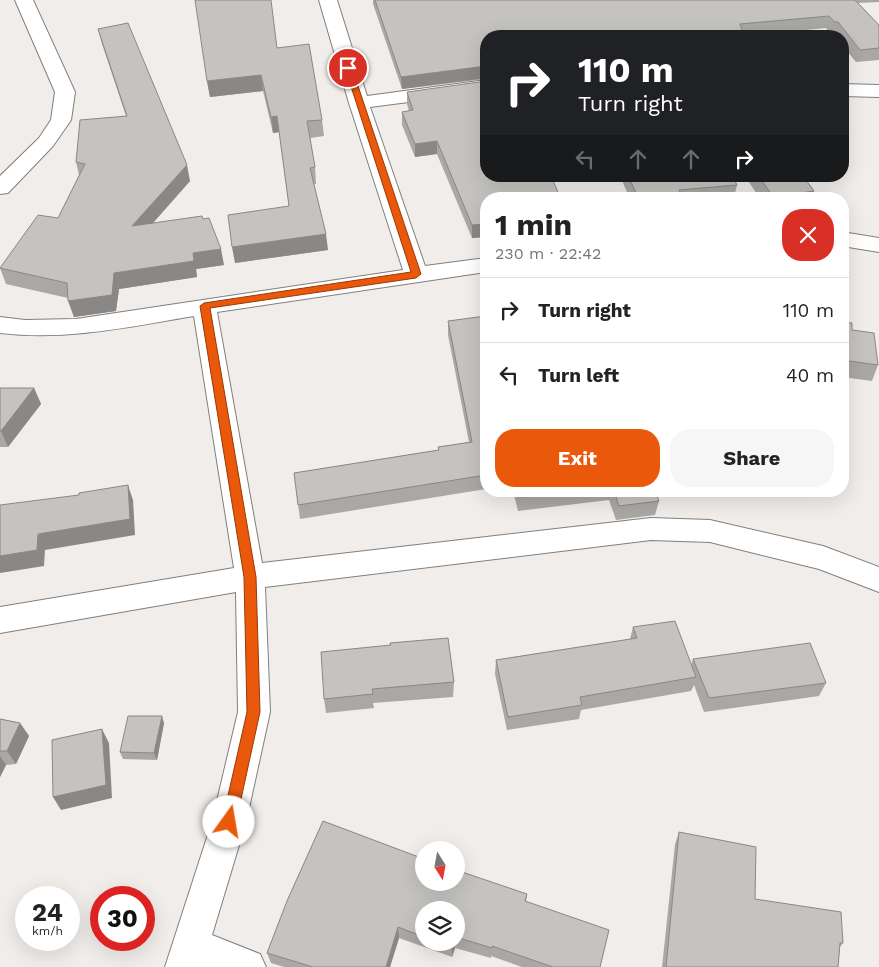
<!DOCTYPE html>
<meta charset="utf-8">
<style>
body{margin:0;font-family:"Work Sans",sans-serif;background:#f6f6f6;color:#222;height:100vh;display:flex;flex-direction:column;font-size:19px;white-space:nowrap}
*{box-sizing:border-box;margin:0}
p{font-size:16px;color:#767676}
.icon{flex:none;width:28px;height:28px;fill:none;stroke:currentColor;stroke-width:2;stroke-linecap:round;stroke-linejoin:round}
.map{position:relative;flex:1;overflow:hidden}
.drawer{position:absolute;left:480px;top:192px;width:369px;height:305px;display:flex;flex-direction:column;background:#fff;border-radius:20px;box-shadow:0 5px 20px #0002}
.drawer>*{flex:none}
.hud{position:absolute;left:480px;top:30px;width:369px;height:152px;border-radius:20px;box-shadow:0 5px 20px #0002;background:#202124;color:#fff;overflow:hidden}
.needle{width:32px;rotate:169deg}
.buttons{position:absolute;left:415px;top:841px;display:grid;gap:10px}
.buttons a{display:grid;place-items:center;width:50px;height:50px;border-radius:50%;background:#fff;box-shadow:0 5px 20px #0002;font-size:25px}
.speed{position:absolute;left:15px;top:886px;display:flex;gap:10px;font-size:25px;font-weight:700;text-align:center}
.speed>*{display:grid;place-content:center;width:65px;height:65px;border-radius:50%;background:#fff;box-shadow:0 5px 20px #0002;line-height:1}
.speed small{font-size:12px;font-weight:400}
.speed .limit{border:8px solid #d22;background:#fff;color:#111}
.pin{position:absolute;display:grid;place-items:center;width:42px;height:42px;color:#fff;margin:-21px;border:2px solid #fff;border-radius:50%;box-shadow:0 1px 5px #0007}
.me{position:absolute;width:55px;margin:-28px;rotate:13deg;stroke-linejoin:round;filter:drop-shadow(0 0 4px #0008)}
.turn{display:flex;align-items:center;gap:18px;height:105px;padding:0 15px;font-size:22px}
.turn .icon{width:65px;height:65px;stroke-width:2.5}
.turn b{display:block;font-size:35px;line-height:42px}
.lanes{display:flex;align-items:center;height:48px;padding:0 15px;background:#0003;justify-content:center;gap:25px;direction:ltr}
.lanes .off{opacity:.35}
.round{display:grid;place-items:center;flex:none;width:52px;height:52px;border-radius:20px;background:#f6f6f6}
.overview{display:flex;align-items:center;justify-content:space-between;height:85px;padding:0 15px}
h1{font-size:30px;font-weight:700;line-height:38px}
.action{display:flex;gap:10px;margin-top:auto;padding:10px 15px}
.action a{flex:1;height:58px;border-radius:20px;background:#ea580c;color:#fff;font-size:20px;font-weight:700;line-height:58px;text-align:center}
.action a+a{background:#f6f6f6;color:#222}
ul{padding:0;list-style:none}
li{display:flex;align-items:center;gap:15px;height:65px;padding:0 15px;border-top:1px solid #e0e0e0}
li div{flex:1}
li b{display:block;font-size:19px}
li em{font-style:normal}
.map>svg:first-child{display:block}
.lines{fill:none;stroke-linecap:round;stroke-linejoin:round}
.street-casing{stroke:#827f7c;stroke-width:2}
.street{fill:#fff;fill-rule:evenodd}
.wall{fill:#a9a8a4;fill-rule:evenodd}
.shaded-wall{fill:#8a8886}
.building{fill:#c5c3bf;stroke:#8a8886}
.route{fill:#ea580c;stroke:#983908}
</style>
<div class="map">
<svg width="879" height="967" viewBox="0 0 879 967">
<rect width="100%" height="100%" fill="#f0edea"/>
<g class="lines">
<defs>
<path id="street" d="M15,0H33L75,92L71,120L53,146L8,193L0,194V176L39,138L51,120L55,92Z
M319,0H337L367,96L486,80V92L370,107L425,266L486,258V272L217,312L262,563L651,518L710,520L823,546L879,567V592L819,569L710,542L651,540L265,587L270,712L246,822L212,935L260,954L266,967H165L212,822L238,712L236,592L0,633V607L234,568L194,316C129,327 66,341 0,333V317L25,320L76,319L403,270L349,103Z
M842,84L879,85V97L842,96Z
M842,232L879,238V252L842,246Z"/>
</defs>
<use href="#street" class="street-casing"/>
<use href="#street" class="street"/>
</g>
<path class="wall" d="M373,0H879V2L858,3L879,25V60L856,62L842,45V36H836L834,34L831,35L826,28L744,36H486V79L402,89L373,4Z
M98,29L190,181L153,223L203,219L224,265L196,269L197,277L119,289L116,311L74,317L68,298L6,284L0,268L58,218L79,175L76,162L126,116L102,44Z
M277,48L322,120L324,136L310,138L315,167L316,184H314L328,250L235,263L289,206L279,132L273,133L263,91L210,97L207,81Z
M407,92L486,199V237L472,238L437,154L415,157L402,125V112L409,111L407,104Z
M620,176H732L737,185L734,198L725,199H630Z
M745,176H803L814,191L812,199H760Z
M486,316V489L300,519L294,473L438,450V447L469,442L448,335V321Z
M842,322L852,330L878,365L872,381L842,377Z
M0,388H34L41,404L8,447H0Z
M513,491H655L659,501L655,515L616,520L609,500L518,511Z
M756,491H797L758,496Z
M633,627L691,665L693,659L826,683L819,696L704,712L694,685L691,691L581,710L579,719L507,730L495,674L496,660L630,639Z
M448,638L454,682L453,697L373,703L374,708L326,713L324,699Z
M0,719L20,723L29,736L16,764L6,765L0,777Z
M164,723L157,760L123,759L120,752Z
M323,821L424,859V882H456V870L527,894L526,902L609,930L600,967H522L491,956V958L455,948L452,957L399,938L390,967H284L271,963L267,953L287,901ZM424,910H456V942H424Z
M679,832L755,899L843,943L840,947L838,967H662L675,844Z"/>
<path class="shaded-wall" d="M486,66V78L402,89L401,77Z
M261,75L263,91L210,97L207,81Z
M277,116L279,132L273,133L271,117Z
M437,141V154L415,157V144Z
M187,165L190,181L136,242L132,226Z
M814,191L812,199H772L773,197Z
M486,224V237L472,238V225Z
M326,234L328,250L235,263L232,247Z
M221,249L224,265L196,269L197,277L119,289L116,311L74,317L68,301L114,273L193,253Z
M34,388L41,404L8,447L1,431Z
M128,485L133,500L135,535L45,550L44,566L0,573V556Z
M162,716L164,723L157,760L154,753Z
M20,723L29,736L16,764L7,751Z
M102,729L109,743L112,798L61,810L53,797Z
M0,756L6,765L0,777Z
M398,927L399,938L390,967H386Z
M453,942H455V948L452,957V947Z"/>
<path class="building" d="M195,0H271L277,48L309,44L322,120L307,121L315,167L310,168L326,234L232,247L228,215L289,206L277,116L271,117L261,75L207,81Z
M375,0H855L879,25V48L860,50L838,22H835L829,16L740,24L744,36H486V50H485L486,53V66L401,77Z
M128,23L187,165L132,226L202,216L203,219L209,218L221,249L193,253L194,261L114,273L112,295L68,301L67,283L0,268L38,215L58,218L85,164L76,162L80,120L127,116L98,29Z
M486,81V176H551L561,199H486V224L472,225L437,141L415,144L402,112L413,110L407,92Z
M628,176H732L737,185L679,190L684,199H639Z
M759,176H803L814,191L773,197Z
M486,316V475L298,505L294,473L439,450L438,447L472,442L448,321Z
M842,322L852,323V330L874,333L878,365L842,360Z
M0,388H34L1,431H0Z
M128,485L130,519L38,534L37,550L0,556V505L79,495V493Z
M518,491H568L520,497Z
M614,491H655L659,501L619,506Z
M675,621L696,677L580,697L582,705L508,717L496,660L637,638L633,627Z
M448,638L454,682L372,689L373,694L324,699L321,652L391,645L390,643Z
M810,643L826,683L709,698L693,659Z
M128,716H162L154,753L120,752Z
M0,719L20,723L7,751H0Z
M102,729L106,785L53,797L52,740Z
M323,821L424,859V882H456V870L527,894L525,901L609,930L600,967H553L492,946V948L456,937V910H424V937L398,927L386,967H313L267,953L287,901Z
M679,832L756,847L755,899L841,912L843,943H840L838,967H666Z
M440,942H453L452,947Z"/>
<path class="route" d="M348,66L352,68L421,274L416,278L210,308L256,577L260,712L236,822L234,826L229,828L224,826L222,822L247,712L244,577L200,306L204,303L411,272L345,68Z"/>
</svg>
<div class="buttons">
<a><svg class="needle" viewBox="-14 -14 28 28"><path d="M0-13l5 13h-10z" fill="#e53935"/><path d="M0 13l5-13h-10z" fill="#767676"/></svg></a>
<a><svg class="icon" aria-label="layers" viewBox="0 0 24 24"><path d="M12 4l9 5-9 5-9-5zM3 14l9 5 9-5"/></svg></a>
</div>
<div class="speed"><div>24<small>km/h</small></div><div class="limit">30</div></div>
<div class="pin" style="left:348px;top:68px;background:#d93025"><svg class="icon" aria-label="arrive" viewBox="0 0 24 24"><path d="M6 21V4h12l-3 4 3 4H6"/></svg></div>
<svg class="me" style="left:229px;top:822px" viewBox="-20 -20 40 40"><circle r="19" fill="#fff"/><path d="M0-13L10 11 0 6-10 11z" fill="#ea580c"/></svg>
<div class="hud">
<div class="turn"><svg class="icon" aria-label="right" viewBox="0 0 24 24"><path d="M7 20v-9h11M14 6l5 5-5 5"/></svg><div><b>110 m</b>Turn right</div></div>
<div class="lanes"><svg class="icon off" aria-label="left" viewBox="0 0 24 24"><path d="M17 20v-9H6M10 6l-5 5 5 5"/></svg><svg class="icon off" aria-label="ahead" viewBox="0 0 24 24"><path d="M12 20V5M6 11l6-6 6 6"/></svg><svg class="icon off" aria-label="ahead" viewBox="0 0 24 24"><path d="M12 20V5M6 11l6-6 6 6"/></svg><svg class="icon" aria-label="right" viewBox="0 0 24 24"><path d="M7 20v-9h11M14 6l5 5-5 5"/></svg></div>
</div>
<section class="drawer">
<div class="overview"><div><h1>1 min</h1><p>230 m · 22:42</p></div><a class="round" style="background:#d93025;color:#fff"><svg class="icon" aria-label="close" viewBox="0 0 24 24"><path d="M6 6l12 12M18 6L6 18"/></svg></a></div>
<ul>
<li><svg class="icon" aria-label="right" viewBox="0 0 24 24"><path d="M7 20v-9h11M14 6l5 5-5 5"/></svg><div><b>Turn right</b></div><em>110 m</em></li>
<li><svg class="icon" aria-label="left" viewBox="0 0 24 24"><path d="M17 20v-9H6M10 6l-5 5 5 5"/></svg><div><b>Turn left</b></div><em>40 m</em></li>
</ul>
<div class="action"><a>Exit</a><a>Share</a></div>
</section>
</div>
